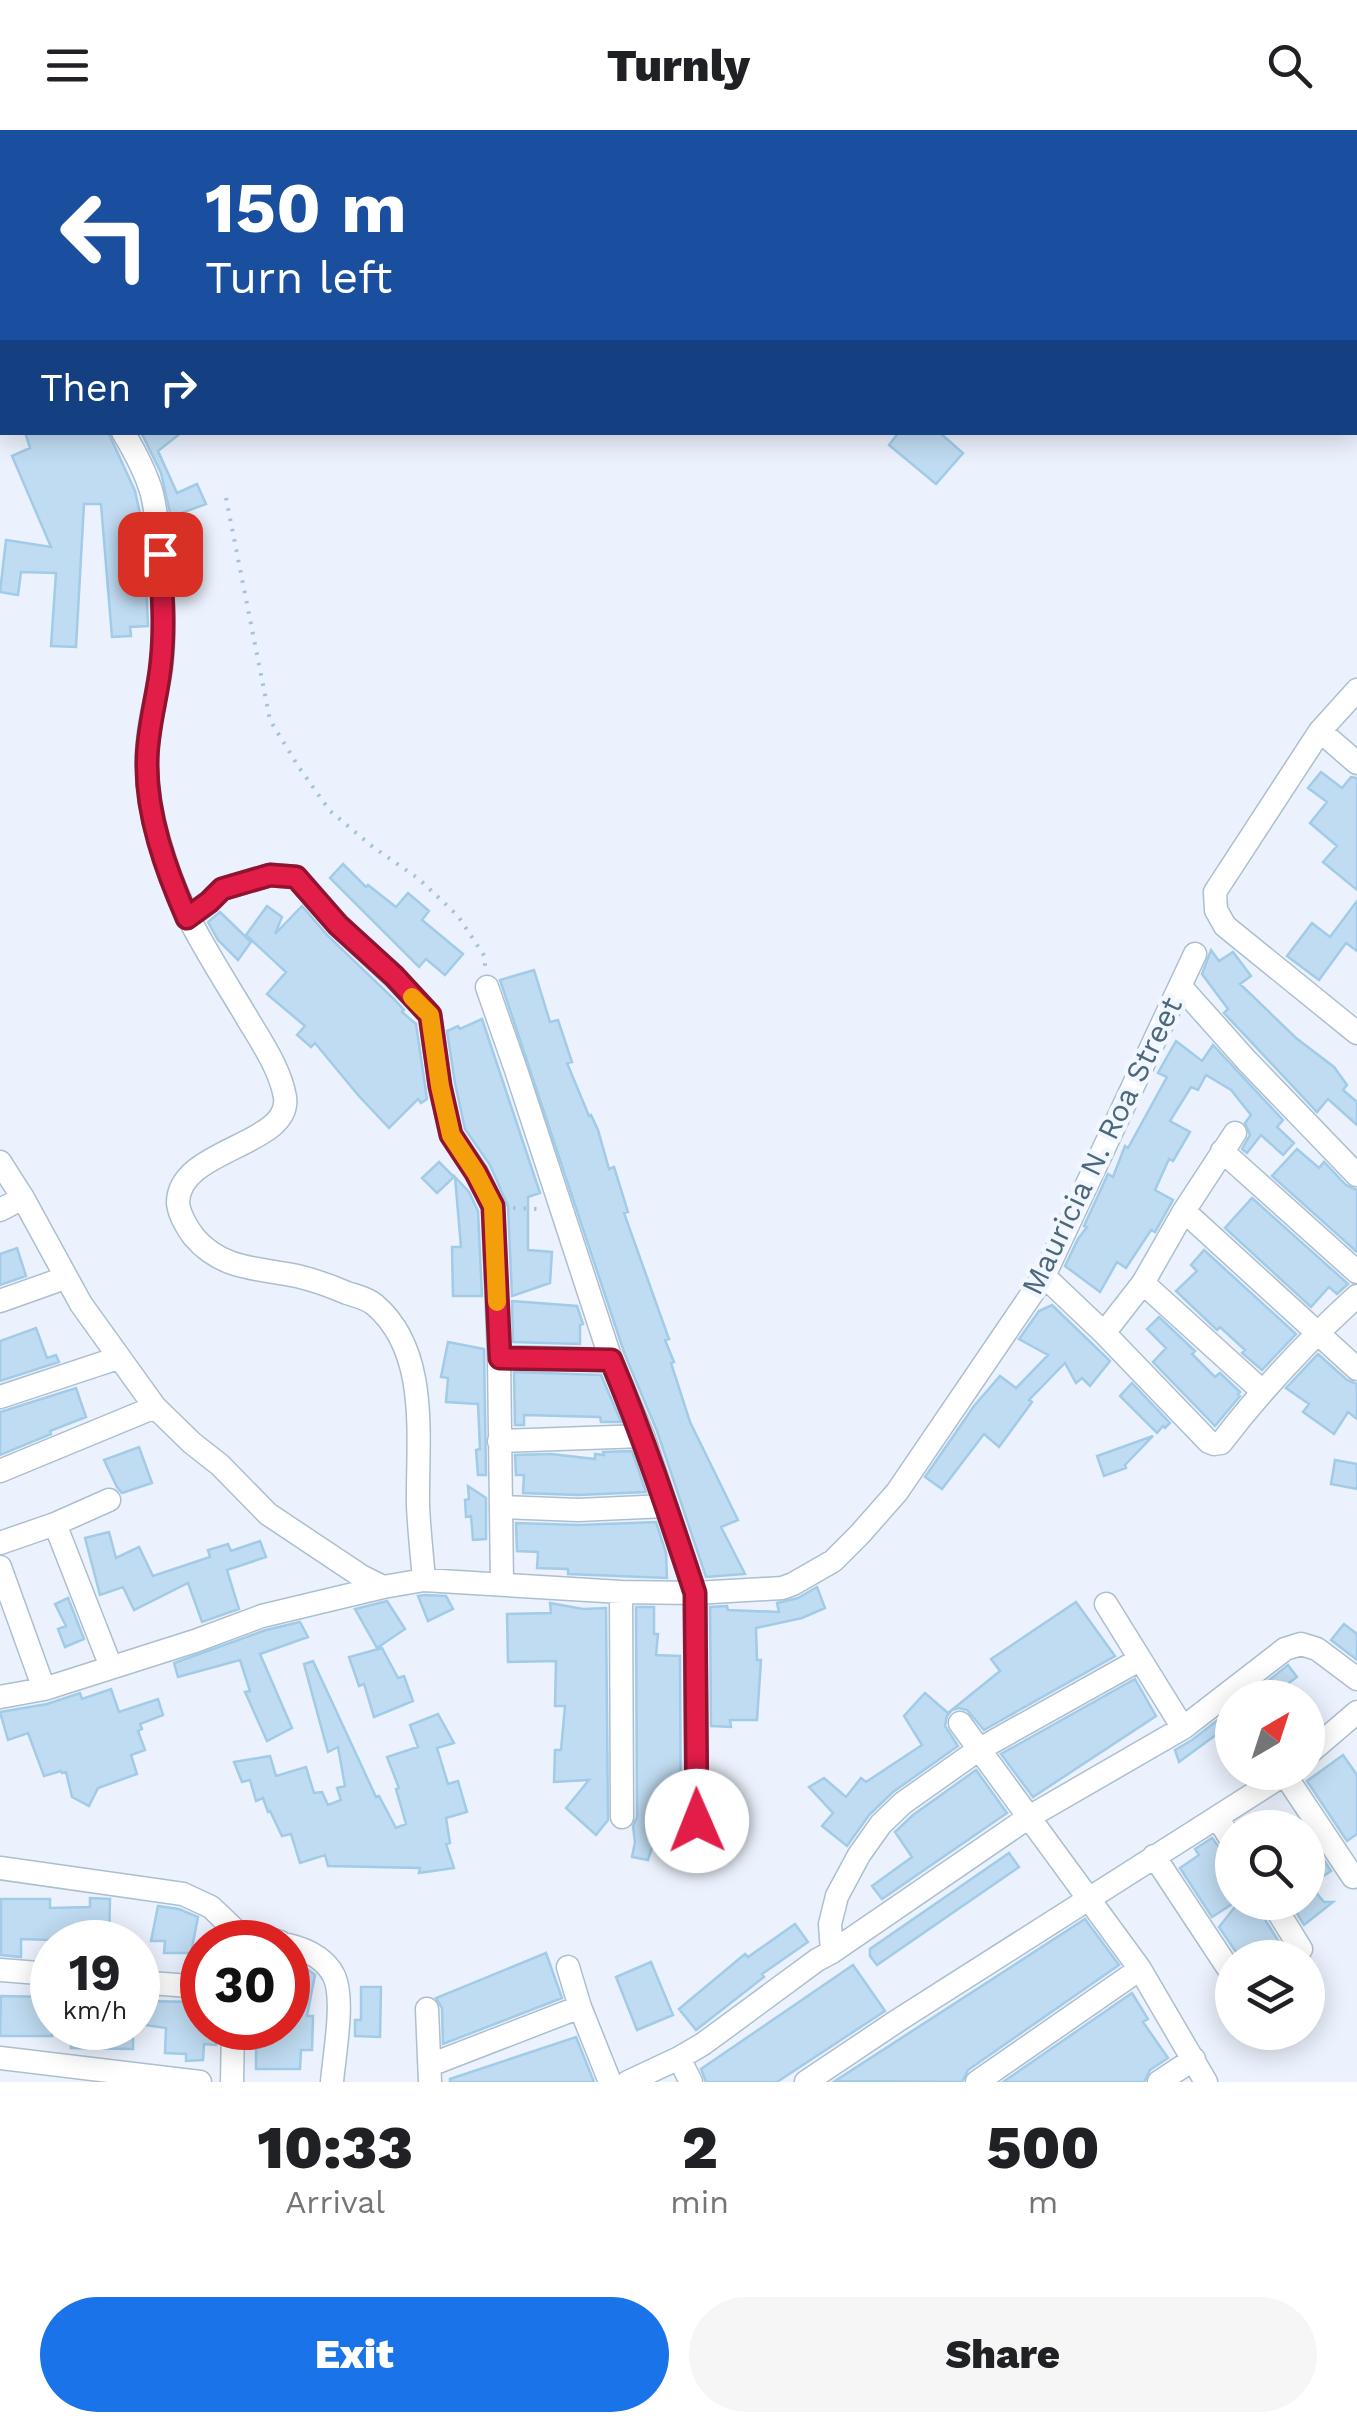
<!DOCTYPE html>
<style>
body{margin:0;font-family:"Work Sans",sans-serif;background:#f6f6f6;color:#202124;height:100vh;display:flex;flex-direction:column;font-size:38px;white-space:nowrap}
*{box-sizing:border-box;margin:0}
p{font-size:32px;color:#757577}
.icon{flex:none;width:55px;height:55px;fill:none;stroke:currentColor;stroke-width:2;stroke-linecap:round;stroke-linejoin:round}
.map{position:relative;height:1952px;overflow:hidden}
.panel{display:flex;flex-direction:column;background:#fff;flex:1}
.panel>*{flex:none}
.guide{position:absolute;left:0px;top:0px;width:1358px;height:305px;box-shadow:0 5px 25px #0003;background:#1a4fa0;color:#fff;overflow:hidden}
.needle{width:65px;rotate:39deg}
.fabs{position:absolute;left:1215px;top:1550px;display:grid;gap:20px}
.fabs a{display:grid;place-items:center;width:110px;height:110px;border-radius:50%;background:#fff;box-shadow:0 5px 25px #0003;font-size:50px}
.speed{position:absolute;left:30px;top:1790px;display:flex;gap:20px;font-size:50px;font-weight:700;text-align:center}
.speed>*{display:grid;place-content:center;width:130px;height:130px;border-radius:50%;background:#fff;box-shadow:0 5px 25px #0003;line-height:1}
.speed small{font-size:25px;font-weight:400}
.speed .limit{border:15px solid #d22;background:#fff;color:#111}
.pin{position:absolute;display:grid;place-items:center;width:85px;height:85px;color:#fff;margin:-42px;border-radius:20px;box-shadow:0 5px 15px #0006}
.me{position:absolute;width:110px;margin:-55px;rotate:359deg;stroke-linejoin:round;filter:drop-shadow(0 0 8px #0008)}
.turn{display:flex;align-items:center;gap:35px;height:210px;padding:0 40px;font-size:45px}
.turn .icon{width:130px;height:130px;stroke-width:2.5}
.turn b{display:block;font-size:70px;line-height:85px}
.then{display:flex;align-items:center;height:95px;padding:0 40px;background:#0003;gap:20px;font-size:38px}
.eta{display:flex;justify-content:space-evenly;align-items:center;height:170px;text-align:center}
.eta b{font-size:60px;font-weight:800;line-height:70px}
.primary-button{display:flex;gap:20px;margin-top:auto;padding:20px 40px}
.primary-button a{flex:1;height:115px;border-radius:60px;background:#1a73e8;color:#fff;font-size:40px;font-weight:800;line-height:115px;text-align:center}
.primary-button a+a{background:#f6f6f6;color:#202124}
header{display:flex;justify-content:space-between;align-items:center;height:130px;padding:0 40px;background:#fff;font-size:45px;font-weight:800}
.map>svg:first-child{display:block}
.building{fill:#c0dcf2;stroke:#a1cbe7;stroke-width:2.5}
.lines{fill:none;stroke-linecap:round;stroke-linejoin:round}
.minor-casing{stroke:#acbfcf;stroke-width:25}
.path{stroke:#a4c3da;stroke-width:4;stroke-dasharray:2.5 8;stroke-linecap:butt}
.minor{stroke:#fff;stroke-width:22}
.route-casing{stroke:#92132f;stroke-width:25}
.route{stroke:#e11d48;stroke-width:18}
.slow{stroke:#f59e0b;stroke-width:18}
.labels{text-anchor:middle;stroke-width:9;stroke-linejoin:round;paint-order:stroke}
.street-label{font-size:30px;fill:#4c697b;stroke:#f2f7ff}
</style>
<header><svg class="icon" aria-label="menu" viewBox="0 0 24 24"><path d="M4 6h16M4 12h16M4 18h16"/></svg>Turnly<svg class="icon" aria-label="search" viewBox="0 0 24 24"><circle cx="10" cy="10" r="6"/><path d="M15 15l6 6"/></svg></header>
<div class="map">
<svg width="1357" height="1952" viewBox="0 0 1357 1952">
<rect width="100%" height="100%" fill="#ebf2fd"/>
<path class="building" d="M25,302H108L135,361L143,398L118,408H144L148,496L130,497L131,506L112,507L101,374H84L76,517L51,516L56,443L21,442L18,465L0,462L6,410L51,417L12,326L30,318Z
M141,302H182L158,321L177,363L197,354L206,374L171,387L161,343Z
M899,302H939L963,323L936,354L889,315Z
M1321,642L1342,658L1351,647L1357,648V760L1323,732L1337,716L1310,693L1327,672L1308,658Z
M343,734L366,757L368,755L396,777L408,763L429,781L422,790L463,824L445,845L426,829L419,837L330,748Z
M1357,771V821L1346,813L1319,850L1287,826L1312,793L1330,807Z
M267,776L282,787L275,804L302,776L328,806L395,870L404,880L402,882L416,894L427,969L421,973L418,969L389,998L358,965L315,913L311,917L297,905L305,896L267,864L286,842L246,805Z
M220,782L251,812L238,830L218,810L208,792Z
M1211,820L1219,831L1233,822L1251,846L1240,854L1296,908L1334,937L1347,955L1343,960L1357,972V995L1328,969L1317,982L1224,883L1228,879L1202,844Z
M534,840L550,892L558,890L572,932L567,933L589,986L591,985L598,1000L609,1039L614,1037L628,1082L624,1083L669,1209L665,1210L674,1232L671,1233L690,1292L738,1390L721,1397L745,1444L706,1447L657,1301L625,1225L500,850Z
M482,889L540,1063L528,1067V1120L552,1122L550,1153L512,1166L508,1076L490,1035L465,999L455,953L447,901L458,896L460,899Z
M1176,911L1202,931L1213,915L1283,990L1277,997L1294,1013L1283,1025L1261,1005L1247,1023L1242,1019L1250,1005L1245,993L1251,985L1231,960L1206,945L1198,960L1191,957L1170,991L1190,1002L1173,1031L1169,1029L1155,1060L1173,1070L1155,1102L1151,1100L1126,1138L1117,1132L1100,1162L1065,1136L1078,1109L1087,1097L1084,1096L1108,1044L1113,1047L1125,1016L1128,1018L1167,947L1158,943Z
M1297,1019L1319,1038L1324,1032L1346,1055L1357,1060V1122L1272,1046Z
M439,1032L454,1047L437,1063L422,1048Z
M455,1047L469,1062L478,1081L482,1166H453L452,1117H461Z
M1252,1068L1347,1153L1348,1154L1337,1164L1329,1157L1311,1177L1225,1098Z
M17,1118L26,1146L0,1155V1124Z
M1204,1120L1296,1204L1262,1240L1242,1223L1245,1220L1220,1197L1217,1200L1176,1161L1197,1141L1191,1135Z
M512,1171L577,1176L583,1194L580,1195V1214L513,1212Z
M1052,1175L1110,1231L1090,1256L1082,1248L1076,1253L1065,1233L1029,1270L1032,1272L999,1317L984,1304L942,1359L925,1347L974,1276L1000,1246L1016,1258L1048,1225L1019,1209L1039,1181Z
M1159,1187L1195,1221L1192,1224L1215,1247L1220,1243L1240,1262L1238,1264L1240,1266L1215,1296L1153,1232L1166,1218L1147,1199Z
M36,1198L47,1228L56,1225L59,1232L0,1251V1211Z
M448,1212L484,1219L486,1345H478L476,1320L480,1319L478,1274L446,1272L448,1248L441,1247Z
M1318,1224L1347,1250L1357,1254V1289L1348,1282L1334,1304L1303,1282L1309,1274L1286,1258Z
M514,1242L601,1245L621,1292H601L600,1287L524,1285V1295H515Z
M1132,1253L1170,1293L1165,1298L1163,1296L1157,1303L1120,1266Z
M76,1258L86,1287L50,1301L51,1304L0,1325V1282Z
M1153,1306L1125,1335L1126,1338L1104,1346L1097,1326Z
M139,1317L152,1353L122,1363L117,1357L104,1330Z
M632,1321L646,1362L578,1365L523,1363L524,1345H516L515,1325L551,1324L595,1329V1324L604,1325L603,1322Z
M1335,1330L1357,1334V1359L1331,1354Z
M468,1356L486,1368V1409L473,1410L471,1386L466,1387L465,1370L469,1369Z
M656,1392L666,1423L667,1448L568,1444V1439L537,1438L538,1422L517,1421L516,1393L579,1395Z
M109,1402L116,1428L139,1417L153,1446L210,1427L208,1420L228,1414L231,1421L260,1411L266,1427L227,1440L239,1479L202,1492L188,1453L134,1480L123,1457L100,1465L85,1408Z
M817,1457L825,1478L802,1488L756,1498L757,1530H761L757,1590H730L731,1597L711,1596L710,1477L727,1476L728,1480L779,1482L777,1473L798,1468Z
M425,1465L446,1466L453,1479L428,1491L418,1466Z
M68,1468L84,1509L65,1517L58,1499L66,1496L55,1474Z
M387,1471L405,1499L377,1518L355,1479Z
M1076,1472L1115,1526L984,1600L967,1580L959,1578L952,1580L947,1586L945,1596L958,1616L893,1662L869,1685L847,1716L822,1696L833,1683L809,1657L824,1648L846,1667L861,1648L866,1652L922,1615L904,1586L925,1563L948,1583L1000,1541L991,1529Z
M550,1473L583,1479L606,1478L608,1690L596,1705L566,1678L589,1650L554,1652L555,1620H561L565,1576H555L556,1531L508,1532L507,1484L551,1483Z
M636,1477H654V1504H658L656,1525L680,1526L681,1713L653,1714L648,1730L632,1727L635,1712L633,1696L637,1687Z
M300,1492L308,1507L260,1524L292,1598L267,1611L245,1562L250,1561L240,1530L178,1547L174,1533L266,1500Z
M1344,1494L1357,1504V1530L1331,1510Z
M382,1518L398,1548L404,1546L413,1571L374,1587L364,1554L359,1556L349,1527Z
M313,1531L376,1667L379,1666L396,1698L406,1694L396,1659L399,1658L387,1627L418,1617L410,1595L438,1584L454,1613L437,1618L448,1654L458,1651L467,1682L446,1688L450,1713L446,1714L454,1738L419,1743L420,1738L328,1736L325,1725L300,1733L291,1704L282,1706L270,1681L268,1682L263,1668L256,1671L250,1650L242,1652L234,1632L270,1626L276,1646L306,1637L314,1663L322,1662L328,1675L341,1670L337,1658L345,1656L338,1617L328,1622L304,1534Z
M1288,1535L1297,1547L1268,1568H1247Z
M1135,1549L1156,1586L1033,1667L1001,1624Z
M111,1559L119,1582L158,1569L163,1585L140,1594L142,1599L138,1601L145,1620L131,1625L137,1644L98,1658L89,1676L72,1667L66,1642L62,1643L61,1641L44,1646L28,1603L8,1610L0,1582L47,1574L80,1563L82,1569Z
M1232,1579V1593L1179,1632L1175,1620L1192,1610Z
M1343,1625L1357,1645V1704L1347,1711L1307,1651Z
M976,1640L1007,1683L882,1769L872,1756L912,1727L895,1702L913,1685Z
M1308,1706L1331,1741L1310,1755L1324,1772H1333L1304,1795L1290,1772H1308Z
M1212,1708L1224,1724L1232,1726V1774L1212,1787L1180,1738L1199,1725L1195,1719Z
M1009,1723L1019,1737L877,1835L870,1826V1819Z
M90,1768L110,1769L109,1812L21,1809V1827L1,1825V1769H50V1778L90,1777Z
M1239,1772H1257L1259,1780L1289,1828H1240L1219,1797Z
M158,1776L179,1779L198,1787L191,1823H164L165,1811H151Z
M1085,1789L1119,1835L968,1940L962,1952L835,1951Z
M795,1794L808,1812L762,1844L764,1847L696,1900L679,1879L745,1824L748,1827Z
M546,1823L562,1868L443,1914L442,1878L436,1868Z
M651,1832L673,1885L637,1900L616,1847Z
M288,1834L306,1838L315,1845L307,1886H313L312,1920H301L300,1939H256V1918H260V1898H288Z
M853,1835L885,1881L777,1952H706L701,1939Z
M361,1857H381L380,1907L355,1906V1890H361Z
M1132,1863L1148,1889L1143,1892L1168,1928L1150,1940L1144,1952H1003Z
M1,1866L52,1867V1906H0Z
M138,1871L202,1872V1898H216V1915L204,1914L203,1930L186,1931V1924L165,1923L166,1898L138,1894Z
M71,1900L133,1901V1919L71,1918Z
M576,1907L594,1952H450V1949Z"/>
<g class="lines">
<defs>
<path id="minor" d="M0,133L2,136
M123,302C135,322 146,342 152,364C158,389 159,414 161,439C163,472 165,505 161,538C156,570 146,602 147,635C147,665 154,696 163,724C180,783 215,834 246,886C260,910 280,938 285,967C292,1016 178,1018 178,1073C179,1084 187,1098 194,1107C222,1140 258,1138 297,1146C314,1150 331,1156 347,1163C356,1166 367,1168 375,1175C430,1222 417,1309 418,1375C419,1400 422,1425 424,1450
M1357,560L1320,601L1215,762L1216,780L1225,796L1357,903
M1320,601L1357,633
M187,788L209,772L222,759L270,745L296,747L338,795L394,847L430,885L440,956L451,1005L477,1043L493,1077L499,1227L502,1454
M487,857L516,940L611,1230L643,1306L695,1463L697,1729
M1181,857L1247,931L1357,1045
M1222,1021L1357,1142
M0,1032L23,1068L81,1174L155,1277L192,1313L220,1335L268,1384L361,1446L383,1457
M0,1080L23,1068
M1184,1081L1357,1239
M1044,1146L1104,1203L1209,1312L1214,1314L1221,1313C1264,1257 1305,1213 1357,1166
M1143,1153L1261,1260
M0,1171L65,1148
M1104,1203L1143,1153L1184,1081L1235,1003
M499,1227L611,1230
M0,1267L118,1228
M499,1311L643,1306
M0,1341L155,1277
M501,1377L578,1380L666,1376
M55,1394L111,1537
M0,1413L55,1394L109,1370
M0,1437L44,1559
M621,1462L622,1687
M1106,1474L1183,1598
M0,1567L44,1559L195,1511L262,1486L383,1457L424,1450L621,1462L695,1463L782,1458L793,1454L833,1431L860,1404L897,1362L1044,1146L1195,824
M960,1593L1140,1839L1206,1952
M1308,1624L1357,1582
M1285,1645L1353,1747
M1217,1687L1232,1711
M1154,1726L1232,1844
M0,1738L183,1764L211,1777L236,1801L280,1812
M1272,1772L1301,1819
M288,1815C305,1819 325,1828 334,1846C345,1869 334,1926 332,1952
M832,1822L830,1794L837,1766L859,1725L881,1694L903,1673L978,1620L1139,1530
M568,1837L580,1877L610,1952
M0,1840L52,1844
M138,1852L202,1857
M427,1879L430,1952
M0,1928L200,1952
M679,1928L691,1952
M430,1935L580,1877
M232,1952L233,1898
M628,1952L679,1928L703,1914L817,1830L832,1822L1029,1687L1183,1598L1285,1519L1301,1514L1317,1519L1357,1549
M806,1952L897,1891L1288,1642
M977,1952L1140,1839
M1159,1952L1194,1929"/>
</defs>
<use href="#minor" class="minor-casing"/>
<path class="path" d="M226,368L270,590L298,636L330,681L373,717L419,749L458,786L485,827V837
M513,1078L538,1079"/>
<use href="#minor" class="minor"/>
</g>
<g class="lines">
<defs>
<path id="route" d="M160,424C162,460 165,496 161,532C158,566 147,598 147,632C146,685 166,740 187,788L209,772L222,759L270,745L296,747L338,795L394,846L430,885L440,956L451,1005L476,1043L493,1076L500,1228L611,1230C643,1306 669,1384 695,1463L697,1691"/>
</defs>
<use href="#route" class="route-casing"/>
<use href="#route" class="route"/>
<path class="slow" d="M412,867L430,885L440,956L451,1005L476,1043L493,1076L497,1172"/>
</g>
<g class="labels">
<g class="street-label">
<text transform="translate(1102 1016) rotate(-64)" y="10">Mauricia N. Roa Street</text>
</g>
</g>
</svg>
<div class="fabs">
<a><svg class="needle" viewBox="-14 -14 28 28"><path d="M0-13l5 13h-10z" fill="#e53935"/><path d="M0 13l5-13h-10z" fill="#757577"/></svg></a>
<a><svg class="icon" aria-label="search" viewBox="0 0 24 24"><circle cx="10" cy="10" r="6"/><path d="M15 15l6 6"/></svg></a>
<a><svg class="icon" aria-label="layers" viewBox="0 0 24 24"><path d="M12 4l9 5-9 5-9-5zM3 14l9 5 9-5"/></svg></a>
</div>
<div class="speed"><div>19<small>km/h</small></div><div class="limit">30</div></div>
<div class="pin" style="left:160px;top:424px;background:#d93025"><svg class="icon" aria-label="arrive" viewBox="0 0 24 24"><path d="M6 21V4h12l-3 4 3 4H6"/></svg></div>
<svg class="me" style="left:697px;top:1691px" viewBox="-20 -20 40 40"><circle r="19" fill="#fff"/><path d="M0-13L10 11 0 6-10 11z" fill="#e11d48"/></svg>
<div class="guide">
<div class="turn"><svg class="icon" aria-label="left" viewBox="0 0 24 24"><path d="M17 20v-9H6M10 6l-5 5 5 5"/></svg><div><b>150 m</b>Turn left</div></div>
<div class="then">Then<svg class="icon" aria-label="right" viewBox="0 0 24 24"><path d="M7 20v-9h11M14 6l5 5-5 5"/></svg></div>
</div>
</div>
<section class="panel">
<div class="eta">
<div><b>10:33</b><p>Arrival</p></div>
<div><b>2</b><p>min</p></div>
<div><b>500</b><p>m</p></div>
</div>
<div class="primary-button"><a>Exit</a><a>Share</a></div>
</section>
